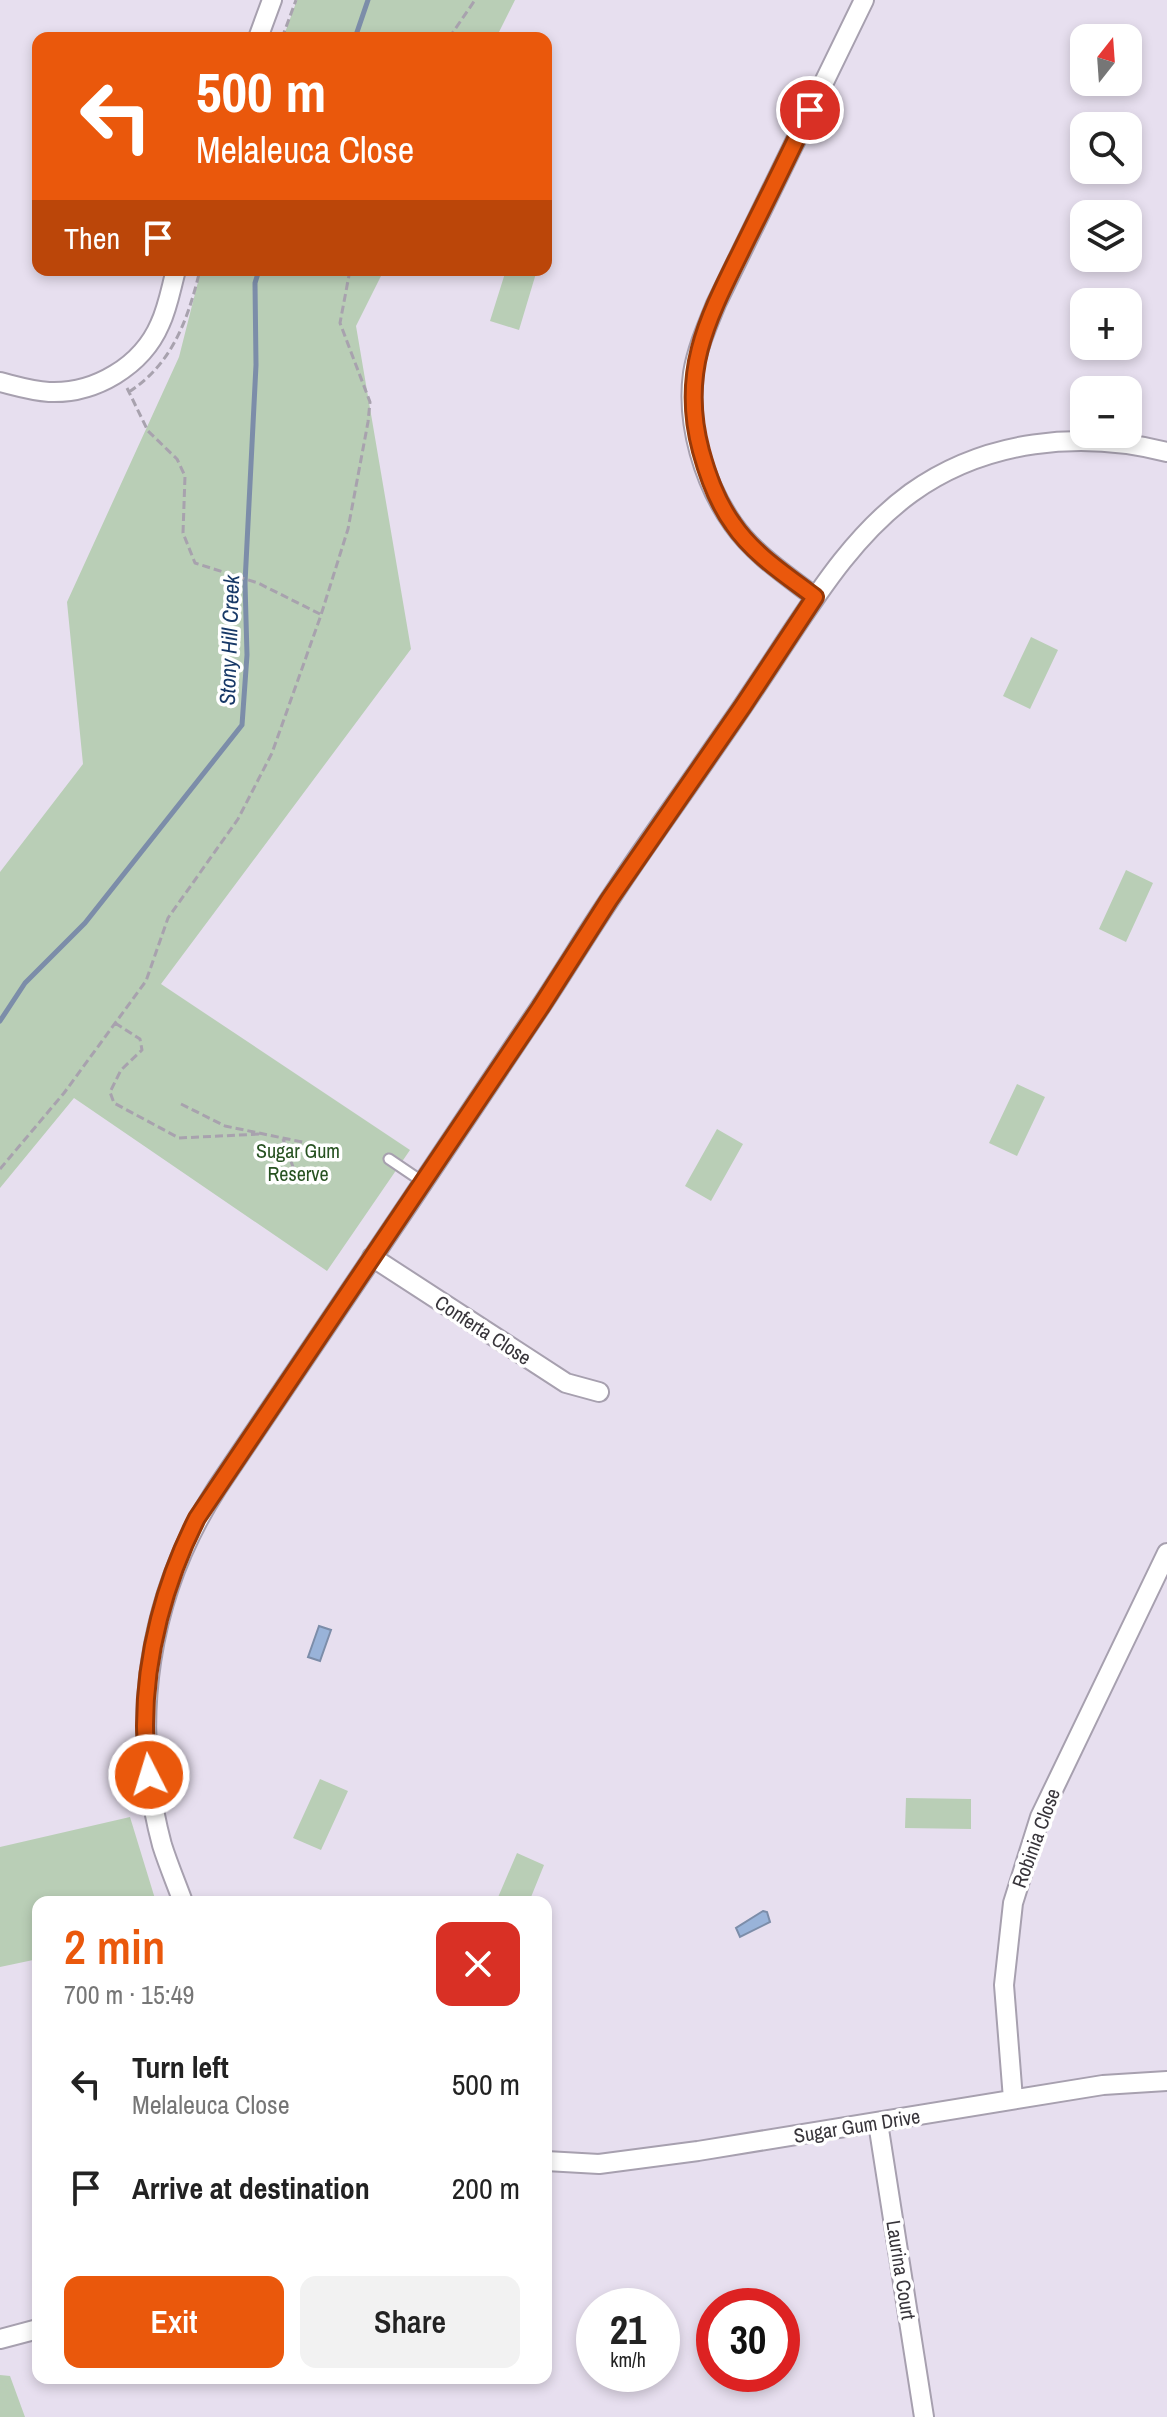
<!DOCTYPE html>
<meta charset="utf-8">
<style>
body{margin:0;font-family:"Archivo Narrow",sans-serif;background:#f2f2f2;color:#222;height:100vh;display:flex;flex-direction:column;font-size:30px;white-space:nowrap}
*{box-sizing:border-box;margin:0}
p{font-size:26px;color:#767676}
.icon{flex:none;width:44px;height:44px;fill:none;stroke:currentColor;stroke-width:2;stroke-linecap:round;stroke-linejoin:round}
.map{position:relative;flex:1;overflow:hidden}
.sheet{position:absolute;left:32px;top:1896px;width:520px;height:488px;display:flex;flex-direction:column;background:#fff;border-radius:16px;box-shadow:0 4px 12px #0003}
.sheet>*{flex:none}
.banner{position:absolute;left:32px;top:32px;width:520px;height:244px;border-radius:16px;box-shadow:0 4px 12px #0003;background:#ea580c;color:#fff;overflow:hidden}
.needle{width:52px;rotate:17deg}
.controls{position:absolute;left:1070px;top:24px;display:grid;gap:16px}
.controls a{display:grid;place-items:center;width:72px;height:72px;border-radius:16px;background:#fff;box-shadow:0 4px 12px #0003;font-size:40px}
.speed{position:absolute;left:576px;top:2288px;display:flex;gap:16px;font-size:40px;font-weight:700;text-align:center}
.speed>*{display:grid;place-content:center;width:104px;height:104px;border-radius:50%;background:#fff;box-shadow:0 4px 12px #0003;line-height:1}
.speed small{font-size:20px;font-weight:400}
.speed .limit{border:12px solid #d22;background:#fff;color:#111}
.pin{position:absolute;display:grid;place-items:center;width:68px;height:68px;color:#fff;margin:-34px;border:4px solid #fff;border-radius:50%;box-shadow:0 2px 8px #0007}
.me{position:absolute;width:88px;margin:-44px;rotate:355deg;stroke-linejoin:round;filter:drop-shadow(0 0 6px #0008)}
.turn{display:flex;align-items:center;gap:28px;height:168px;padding:0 32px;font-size:36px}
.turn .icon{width:104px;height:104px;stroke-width:2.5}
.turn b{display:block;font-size:56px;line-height:68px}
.then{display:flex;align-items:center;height:76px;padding:0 32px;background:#0003;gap:16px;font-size:30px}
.round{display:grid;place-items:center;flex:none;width:84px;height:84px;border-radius:16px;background:#f2f2f2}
.headline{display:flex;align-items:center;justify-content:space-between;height:136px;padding:0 32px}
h1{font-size:48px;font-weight:600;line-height:60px;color:#ea580c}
.button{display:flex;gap:16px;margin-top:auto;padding:16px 32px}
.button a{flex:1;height:92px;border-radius:16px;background:#ea580c;color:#fff;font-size:32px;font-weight:600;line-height:92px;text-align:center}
.button a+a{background:#f2f2f2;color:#222}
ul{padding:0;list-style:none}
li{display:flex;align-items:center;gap:24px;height:104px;padding:0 32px}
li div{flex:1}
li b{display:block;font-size:30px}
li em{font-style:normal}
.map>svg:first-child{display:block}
.green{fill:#b9ceb6}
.water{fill:#99b3d9;stroke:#7c8da9;stroke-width:2}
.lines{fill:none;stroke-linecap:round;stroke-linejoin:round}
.stream{stroke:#7c8da9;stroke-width:5}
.lane-casing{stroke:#a7a0af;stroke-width:13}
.street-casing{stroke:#a7a0af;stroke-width:22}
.path{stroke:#a8a2ae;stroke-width:3;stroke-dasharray:8 4;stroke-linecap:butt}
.lane{stroke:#fff;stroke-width:9}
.street{stroke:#fff;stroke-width:18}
.route-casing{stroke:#983908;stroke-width:20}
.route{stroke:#ea580c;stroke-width:14}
.labels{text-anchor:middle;stroke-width:7;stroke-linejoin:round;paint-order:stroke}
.park-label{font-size:20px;fill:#275221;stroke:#fff}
.street-label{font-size:20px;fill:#37343a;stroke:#fff}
.water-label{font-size:22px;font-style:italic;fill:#173867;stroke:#fff}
</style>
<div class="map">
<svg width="1167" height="2417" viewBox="0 0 1167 2417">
<rect width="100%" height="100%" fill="#e7dfef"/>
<path class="green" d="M297,0H515L496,38H283Z
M201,270H384L356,326L411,649L161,984L410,1150L327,1271L74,1098L0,1188V872L83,764L67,602L179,357Z
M506,270H537L519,330L490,321Z
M1031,637L1058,650L1030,709L1003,696Z
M1126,870L1153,883L1126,942L1099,929Z
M1017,1084L1045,1097L1017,1156L989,1143Z
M717,1129L743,1144L711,1201L685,1186Z
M320,1779L348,1791L321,1850L293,1838Z
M906,1798L971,1799V1829L905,1828Z
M130,1817L156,1902H38V1959L0,1967V1847Z
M517,1853L544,1865L529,1902H496Z
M0,2375L10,2376L25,2417H0Z"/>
<path class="water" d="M319,1626L331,1630L320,1661L308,1657Z
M763,1911L767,1912L770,1922L740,1937L736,1928Z"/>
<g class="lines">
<path class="stream" d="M355,38L368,0
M0,1021L25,983L85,923L242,725L247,655L245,583L256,365L255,283L259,270"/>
<defs>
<path id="lane" d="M389,1159L423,1182"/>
<path id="street" d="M258,38L272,0
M0,382C16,386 32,391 49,392C95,394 142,366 160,324C168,307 171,288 176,270
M815,597C786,575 754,554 733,524C704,483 686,424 693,373C697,349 707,326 716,304L864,0
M372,1257L566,1383L599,1392
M183,1902C176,1883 168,1864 162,1845C129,1722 148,1595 217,1488C324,1330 431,1171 537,1012C562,975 585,936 610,899C641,851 675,805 707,758C733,721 758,684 782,647C819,591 856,533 911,493C985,440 1080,430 1167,452
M1013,2099L1004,1985L1013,1903L1040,1817L1167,1553
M878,2123L924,2417
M546,2161L599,2164L698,2151L1103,2085L1167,2081
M0,2339L38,2329"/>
</defs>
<use href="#lane" class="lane-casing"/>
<use href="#street" class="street-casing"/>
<path class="path" d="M282,38L296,0
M449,38L475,0
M127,388L148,431L177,459L185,476L183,533L195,563L258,583L320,614
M129,392C173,363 188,319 200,270
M115,1023L140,1039L142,1050L121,1070L110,1092L114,1103L179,1138L260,1134
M181,1104L225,1126L307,1143
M283,1139L293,1167L296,1185
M0,1169L64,1093L146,981L168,918L238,819L272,753L321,615L348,529L368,422L370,402L340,323L350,270"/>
<use href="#lane" class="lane"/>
<use href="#street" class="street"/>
</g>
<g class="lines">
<defs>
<path id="route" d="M149,1775C148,1758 145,1742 145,1726C145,1655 165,1581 197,1518L540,1008L609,900L743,706L815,597C786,575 753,554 733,524C717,502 708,477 701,451C678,366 712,311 748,237C769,195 790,153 810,110"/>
</defs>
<use href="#route" class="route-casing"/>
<use href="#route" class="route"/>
</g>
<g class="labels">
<g class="park-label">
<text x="298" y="1158">Sugar Gum<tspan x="298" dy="23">Reserve</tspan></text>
</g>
<g class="street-label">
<text transform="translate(483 1330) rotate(33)" y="7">Conferta Close</text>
<text transform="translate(1036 1838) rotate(-70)" y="7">Robinia Close</text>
<text transform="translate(857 2126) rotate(-9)" y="7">Sugar Gum Drive</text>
<text transform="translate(901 2270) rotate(81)" y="7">Laurina Court</text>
</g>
<g class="water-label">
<text transform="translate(229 640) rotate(-88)" y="8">Stony Hill Creek</text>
</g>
</g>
</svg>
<div class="controls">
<a><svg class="needle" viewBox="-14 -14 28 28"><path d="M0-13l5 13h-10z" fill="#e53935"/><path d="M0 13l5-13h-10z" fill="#767676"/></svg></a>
<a><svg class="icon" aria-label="search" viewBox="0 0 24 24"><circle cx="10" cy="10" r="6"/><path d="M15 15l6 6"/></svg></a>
<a><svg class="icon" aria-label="layers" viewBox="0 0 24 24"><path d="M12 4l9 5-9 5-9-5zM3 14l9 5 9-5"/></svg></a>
<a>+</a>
<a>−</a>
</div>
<div class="speed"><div>21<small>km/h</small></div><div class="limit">30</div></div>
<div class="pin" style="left:810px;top:110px;background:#d93025"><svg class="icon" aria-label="arrive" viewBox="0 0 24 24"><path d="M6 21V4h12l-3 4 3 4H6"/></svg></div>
<svg class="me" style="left:149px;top:1775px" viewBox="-20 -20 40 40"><circle r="17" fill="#ea580c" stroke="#fff" stroke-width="3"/><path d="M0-11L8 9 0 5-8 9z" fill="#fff"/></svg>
<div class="banner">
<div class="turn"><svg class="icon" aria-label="left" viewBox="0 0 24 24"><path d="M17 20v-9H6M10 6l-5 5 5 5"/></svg><div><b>500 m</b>Melaleuca Close</div></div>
<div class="then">Then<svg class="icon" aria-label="arrive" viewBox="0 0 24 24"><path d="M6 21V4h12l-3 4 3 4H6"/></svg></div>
</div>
<section class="sheet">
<div class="headline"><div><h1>2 min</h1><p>700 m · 15:49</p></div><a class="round" style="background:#d93025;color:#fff"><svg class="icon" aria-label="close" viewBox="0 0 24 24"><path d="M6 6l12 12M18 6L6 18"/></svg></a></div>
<ul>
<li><svg class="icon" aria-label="left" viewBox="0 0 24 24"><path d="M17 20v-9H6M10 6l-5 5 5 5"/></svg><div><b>Turn left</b><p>Melaleuca Close</p></div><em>500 m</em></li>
<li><svg class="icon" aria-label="arrive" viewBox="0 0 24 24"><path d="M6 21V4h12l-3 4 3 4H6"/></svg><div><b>Arrive at destination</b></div><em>200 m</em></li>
</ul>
<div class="button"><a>Exit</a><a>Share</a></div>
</section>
</div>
